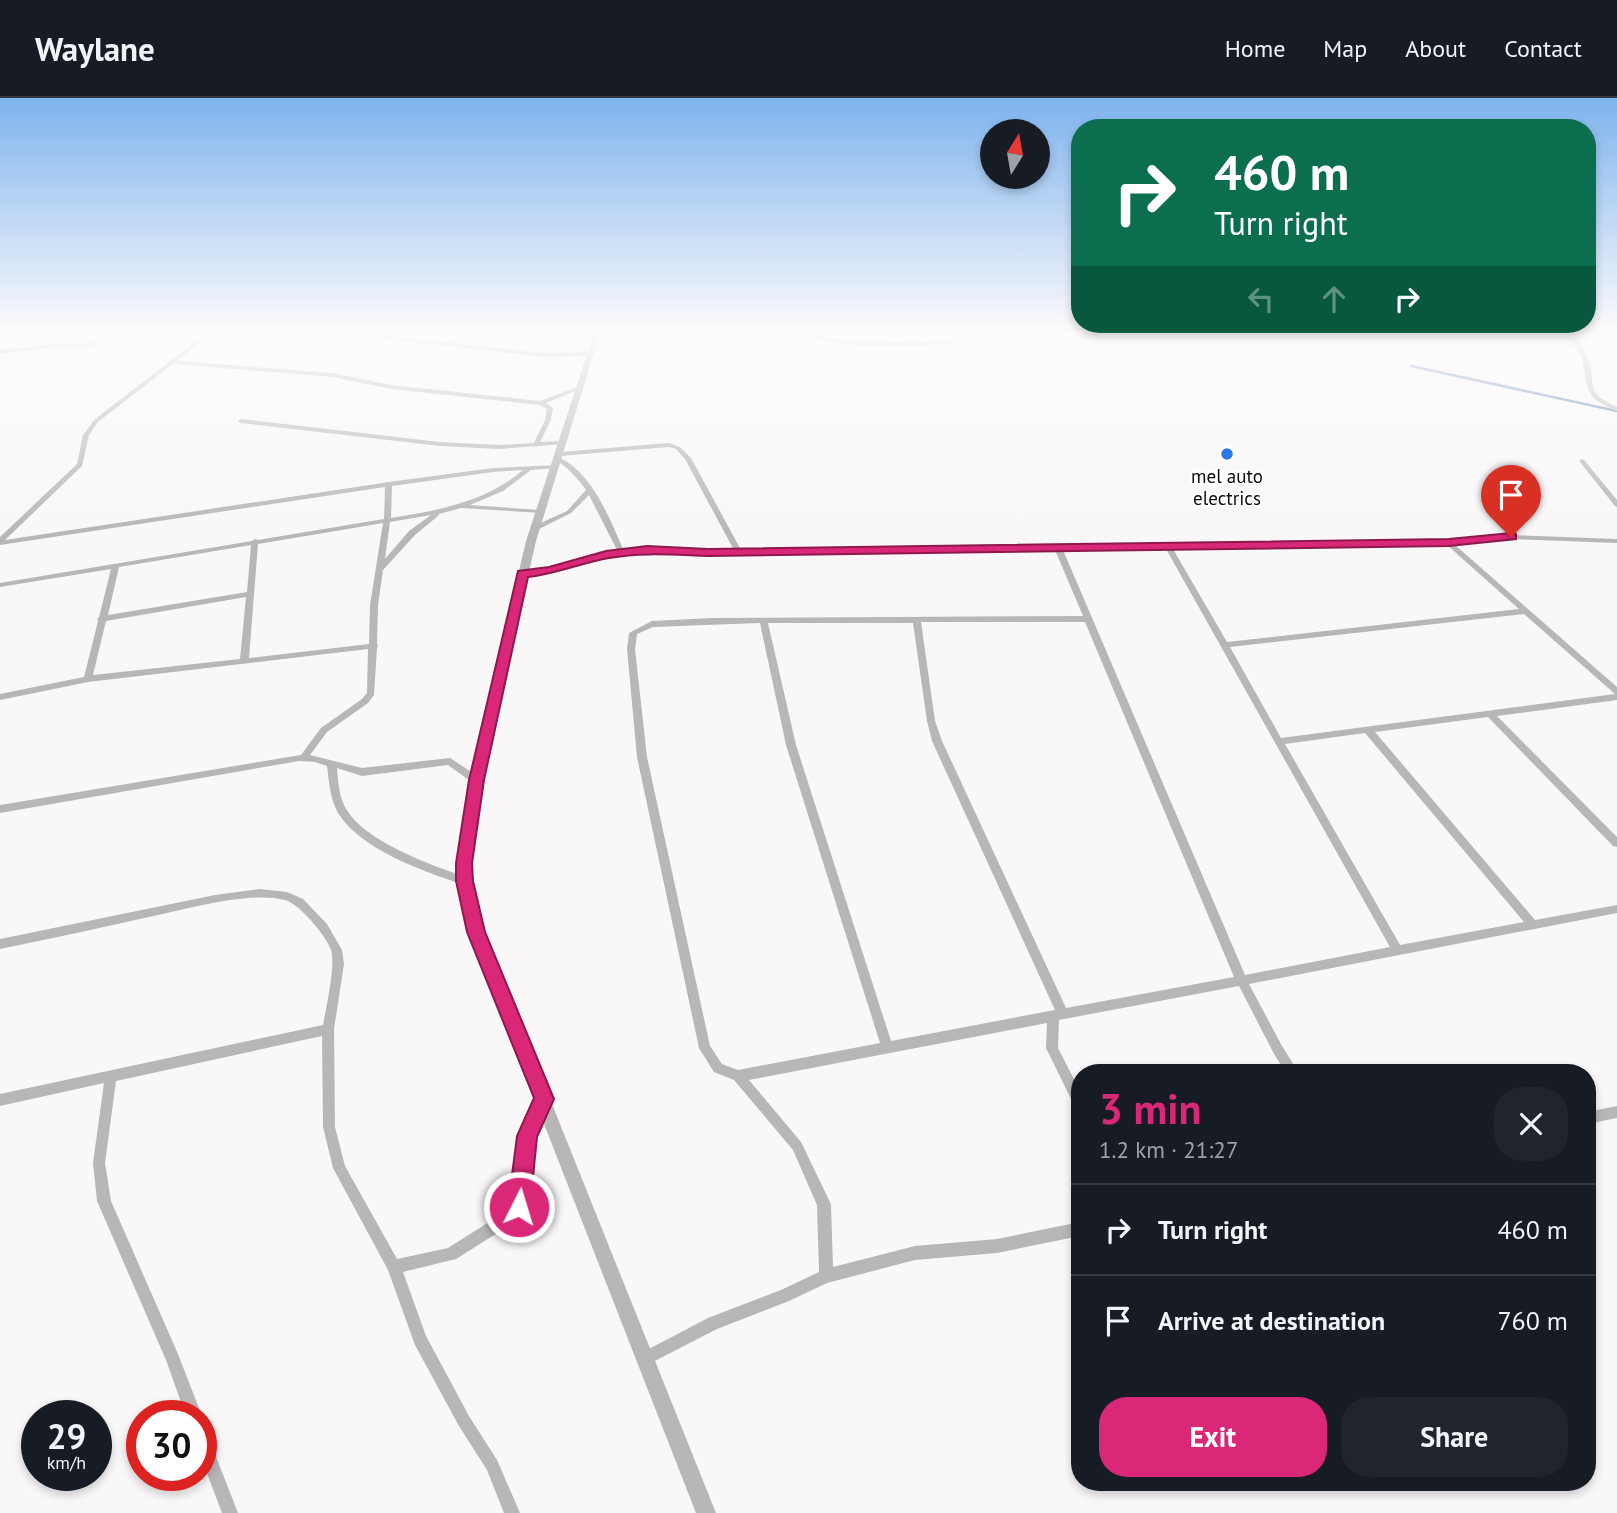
<!DOCTYPE html>
<meta charset="utf-8">
<style>
body{margin:0;font-family:"PT Sans",sans-serif;background:#20242c;color:#f1f3f6;height:100vh;display:flex;flex-direction:column;font-size:26px;white-space:nowrap}
*{box-sizing:border-box;margin:0}
p{font-size:23px;color:#9ea1a6}
.icon{flex:none;width:38px;height:38px;fill:none;stroke:currentColor;stroke-width:2;stroke-linecap:round;stroke-linejoin:round}
.map{position:relative;flex:1;overflow:hidden}
.sheet{position:absolute;left:1071px;top:966px;width:525px;height:427px;display:flex;flex-direction:column;background:#171b24;border-radius:28px;box-shadow:0 4px 10px #0003}
.sheet>*{flex:none}
.guide{position:absolute;left:1071px;top:21px;width:525px;height:214px;border-radius:28px;box-shadow:0 4px 10px #0003;background:#0b6e4f;color:#fff;overflow:hidden}
.needle{width:46px;rotate:11deg}
.fabs{position:absolute;left:980px;top:21px;display:grid;gap:14px}
.fabs a{display:grid;place-items:center;width:70px;height:70px;border-radius:50%;background:#171b24;box-shadow:0 4px 10px #0003;font-size:35px}
.speed{position:absolute;left:21px;top:1302px;display:flex;gap:14px;font-size:35px;font-weight:700;text-align:center}
.speed>*{display:grid;place-content:center;width:91px;height:91px;border-radius:50%;background:#171b24;box-shadow:0 4px 10px #0003;line-height:1}
.speed small{font-size:18px;font-weight:400}
.speed .limit{border:10px solid #d22;background:#fff;color:#111}
.pin{position:absolute;display:grid;place-items:center;width:60px;height:60px;color:#fff;margin:-72px -30px;border-radius:50% 50% 50% 0;rotate:-45deg;box-shadow:0 0 7px #0007}
.pin .icon{rotate:45deg}
.me{position:absolute;width:77px;margin:-38px;rotate:5deg;stroke-linejoin:round;filter:drop-shadow(0 0 5px #0008)}
.turn{display:flex;align-items:center;gap:24px;height:147px;padding:0 28px;font-size:32px}
.turn .icon{width:91px;height:91px;stroke-width:2.5}
.turn b{display:block;font-size:49px;line-height:60px}
.lanes{display:flex;align-items:center;height:66px;padding:0 28px;background:#0003;justify-content:center;gap:35px;direction:ltr}
.lanes .off{opacity:.35}
.round{display:grid;place-items:center;flex:none;width:74px;height:74px;border-radius:28px;background:#20242c}
.overview{display:flex;align-items:center;justify-content:space-between;height:119px;padding:0 28px}
h1{font-size:42px;font-weight:600;line-height:52px;color:#db2777}
.cta{display:flex;gap:14px;margin-top:auto;padding:14px 28px}
.cta a{flex:1;height:80px;border-radius:28px;background:#db2777;color:#fff;font-size:28px;font-weight:600;line-height:80px;text-align:center}
.cta a+a{background:#20242c;color:#f1f3f6}
ul{padding:0;list-style:none}
li{display:flex;align-items:center;gap:21px;height:91px;padding:0 28px;border-top:2px solid #363941}
li div{flex:1}
li b{display:block;font-size:26px}
li em{font-style:normal}
header{display:flex;align-items:center;gap:42px;box-sizing:border-box;height:98px;padding:0 35px;background:#171b24;border-bottom:2px solid #363941}
header strong{font-size:33px}
nav{display:flex;gap:38px;margin-inline-start:auto;font-size:24px}
.map>svg:first-child{display:block}
.lines{fill:none;stroke-linecap:round;stroke-linejoin:round}
.stream{stroke:#5d80af;stroke-width:2.5}
.minor{fill:#b8b6b6;fill-rule:evenodd}
.tertiary{fill:#b8b6b6;fill-rule:evenodd}
.route{fill:#db2777;stroke:#8e194d;stroke-width:2}
.poi-dot{fill:#2a78e4;stroke:#fff;stroke-width:2.5}
.labels{text-anchor:middle;stroke-width:5;stroke-linejoin:round;paint-order:stroke}
.far-poi-label{font-size:19px;fill:#0c0c0c;stroke:#fff}
</style>
<header>
<strong>Waylane</strong>
<nav><a>Home</a><a>Map</a><a>About</a><a>Contact</a></nav>
</header>
<div class="map">
<svg width="1617" height="1415" viewBox="0 0 1617 1415">
<rect width="100%" height="100%" fill="#faf7f9"/>
<g class="lines">
<path class="stream" d="M1411,268L1617,313"/>
<path class="minor" d="M98,235H104L92,249H56L0,256V252L56,245H90Z
M206,235H212L177,263L333,275L391,287L540,303L578,289L583,290L546,305L553,310L551,322L540,344L563,343L566,345L565,346L499,351L440,348L241,325L238,323L241,321L440,344L499,347L534,345L545,322L547,311L540,307L391,291L333,279L173,266L98,324L89,337L82,368L5,442L389,384L493,370L558,367V369L556,370L531,372L503,393L470,407L540,412L542,413V415L461,410L439,416L438,418L415,437L383,472L378,507L377,546L378,548L377,550L374,597L368,605L327,634L310,657L362,670L450,660L479,679L481,682L479,685H473L448,667L362,678L337,670C338,683 339,696 344,707C361,743 432,767 468,780L469,783L468,786L464,787C424,773 362,753 338,715C330,701 329,684 327,668L315,664L299,663L0,715V707L301,657L321,630L362,601L367,595L368,551L88,584L0,602V596L84,579L98,523L97,521L99,519L111,471L0,489V485L252,443L255,441L258,442L384,421L385,389L0,447V439L77,366L83,337L94,322ZM523,372C485,405 438,412 391,420L392,388L493,374ZM431,417L409,433L385,461L390,424ZM383,425L370,507L369,546L249,560L258,446ZM251,447L247,494L108,517L119,469ZM246,499L240,561L93,577L106,523Z
M345,235H362L545,255L591,254L594,256L591,258L545,259L348,237Z
M796,235H806L842,242L918,245L959,240L981,235H990C949,253 837,253 796,235Z
M1407,235H1413L1416,238L1411,239Z
M1564,235H1570C1576,242 1584,249 1587,258C1598,284 1582,294 1617,309V313L1598,304L1592,298L1587,288L1582,259Z
M669,345L680,349L691,360L741,452L1449,443L1511,437L1617,441V445L1511,441L1455,447L1617,589V602L1497,618L1617,739V749L1613,748L1488,619L1375,634L1535,822L1617,807V815L1249,886L1282,948L1299,975H1286L1274,956L1239,888L1059,922L1058,950L1080,993V1013L1076,1011L1046,950L1047,925L749,982L801,1044L829,1102L831,1107L833,1169L915,1148L997,1141L1080,1124V1138L997,1155L915,1162L827,1185L789,1203L717,1231L651,1265L646,1267L641,1265L639,1260L641,1255L708,1220L781,1192L819,1174L817,1107L793,1052L734,982L714,974L699,950L637,659L627,551L629,535L652,523L712,520L1083,518L1055,452L739,456L649,454L619,456L547,475L520,478V474L547,471L617,452L589,397L571,415L539,431H536L532,429L567,413L586,392C577,379 568,370 556,362L555,361L558,359C592,374 609,419 623,451L664,449L734,452L685,361L676,351L669,349L560,358L557,356L560,354ZM1447,447L1519,511L1227,544L1173,451ZM1166,451L1390,849L1245,877L1063,452ZM1524,516L1615,596L1281,640L1230,549ZM921,524H1085L1234,879L1066,910L942,643L935,623ZM760,525L786,647L880,945L738,972L722,966L710,948L647,659L635,551L637,536L653,529ZM768,525H913L927,623L932,643L1055,912L891,943L796,647ZM1365,635L1524,824L1400,847L1285,646Z
M1582,361L1584,362L1617,402V409L1615,408L1580,364V362Z
M260,791L287,794L303,801L327,826L342,852L344,866L334,931L335,1029L345,1068L397,1161L448,1150L508,1112L514,1100L517,1055L521,1038L540,997L544,995L548,997L550,1001L533,1039L529,1055L528,1101L518,1122L456,1161L403,1174L426,1238L469,1318L497,1362L520,1415H504L487,1372L459,1328L415,1247L388,1172L333,1070L323,1029L322,938L116,983L105,1065L111,1103L178,1256L202,1318L201,1319L186,1318L166,1262L97,1103L93,1065L104,985L0,1008V996L323,927C326,910 336,867 331,852C326,838 300,806 285,802C252,793 191,810 158,817C105,829 53,840 0,851V841L215,797Z
M1617,1008V1020L1587,1026V1014Z
M201,1331L206,1333L238,1415H222L201,1359Z"/>
<path class="tertiary" d="M594,235H600L536,443L482,682L470,765L471,783L483,834L716,1415H696L469,834L457,783L458,765L470,682L526,443Z"/>
</g>
<linearGradient id="sky" x2="0" y2="1"><stop stop-color="#7eb3ed"/><stop offset="0.54" stop-color="#fdfbfc"/><stop offset="1" stop-color="#fdfbfc" stop-opacity="0"/></linearGradient>
<rect width="1617" height="433" fill="url(#sky)"/>
<path class="route" d="M1511,435L1516,436V441L1449,448L708,458C675,457 642,454 609,460C581,465 556,476 528,479L484,682L472,765L473,783L485,834L554,1001L537,1039L530,1109L526,1117L519,1120L511,1117L508,1109L517,1038L534,1000L467,834L456,783V765L469,682L518,473L549,469L606,453L647,448L708,451L1449,441Z"/>
<circle class="poi-dot" cx="1227" cy="356" r="7"/>
<g class="labels">
<g class="far-poi-label">
<text x="1227" y="385">mel auto<tspan x="1227" dy="22">electrics</tspan></text>
</g>
</g>
</svg>
<div class="fabs">
<a><svg class="needle" viewBox="-14 -14 28 28"><path d="M0-13l5 13h-10z" fill="#e53935"/><path d="M0 13l5-13h-10z" fill="#9ea1a6"/></svg></a>
</div>
<div class="speed"><div>29<small>km/h</small></div><div class="limit">30</div></div>
<div class="pin" style="left:1511px;top:439px;background:#d93025"><svg class="icon" aria-label="arrive" viewBox="0 0 24 24"><path d="M6 21V4h12l-3 4 3 4H6"/></svg></div>
<svg class="me" style="left:519px;top:1109px" viewBox="-20 -20 40 40"><circle r="17" fill="#db2777" stroke="#fff" stroke-width="3"/><path d="M0-11L8 9 0 5-8 9z" fill="#fff"/></svg>
<div class="guide">
<div class="turn"><svg class="icon" aria-label="right" viewBox="0 0 24 24"><path d="M7 20v-9h11M14 6l5 5-5 5"/></svg><div><b>460 m</b>Turn right</div></div>
<div class="lanes"><svg class="icon off" aria-label="left" viewBox="0 0 24 24"><path d="M17 20v-9H6M10 6l-5 5 5 5"/></svg><svg class="icon off" aria-label="ahead" viewBox="0 0 24 24"><path d="M12 20V5M6 11l6-6 6 6"/></svg><svg class="icon" aria-label="right" viewBox="0 0 24 24"><path d="M7 20v-9h11M14 6l5 5-5 5"/></svg></div>
</div>
<section class="sheet">
<div class="overview"><div><h1>3 min</h1><p>1.2 km · 21:27</p></div><a class="round"><svg class="icon" aria-label="close" viewBox="0 0 24 24"><path d="M6 6l12 12M18 6L6 18"/></svg></a></div>
<ul>
<li><svg class="icon" aria-label="right" viewBox="0 0 24 24"><path d="M7 20v-9h11M14 6l5 5-5 5"/></svg><div><b>Turn right</b></div><em>460 m</em></li>
<li><svg class="icon" aria-label="arrive" viewBox="0 0 24 24"><path d="M6 21V4h12l-3 4 3 4H6"/></svg><div><b>Arrive at destination</b></div><em>760 m</em></li>
</ul>
<div class="cta"><a>Exit</a><a>Share</a></div>
</section>
</div>
